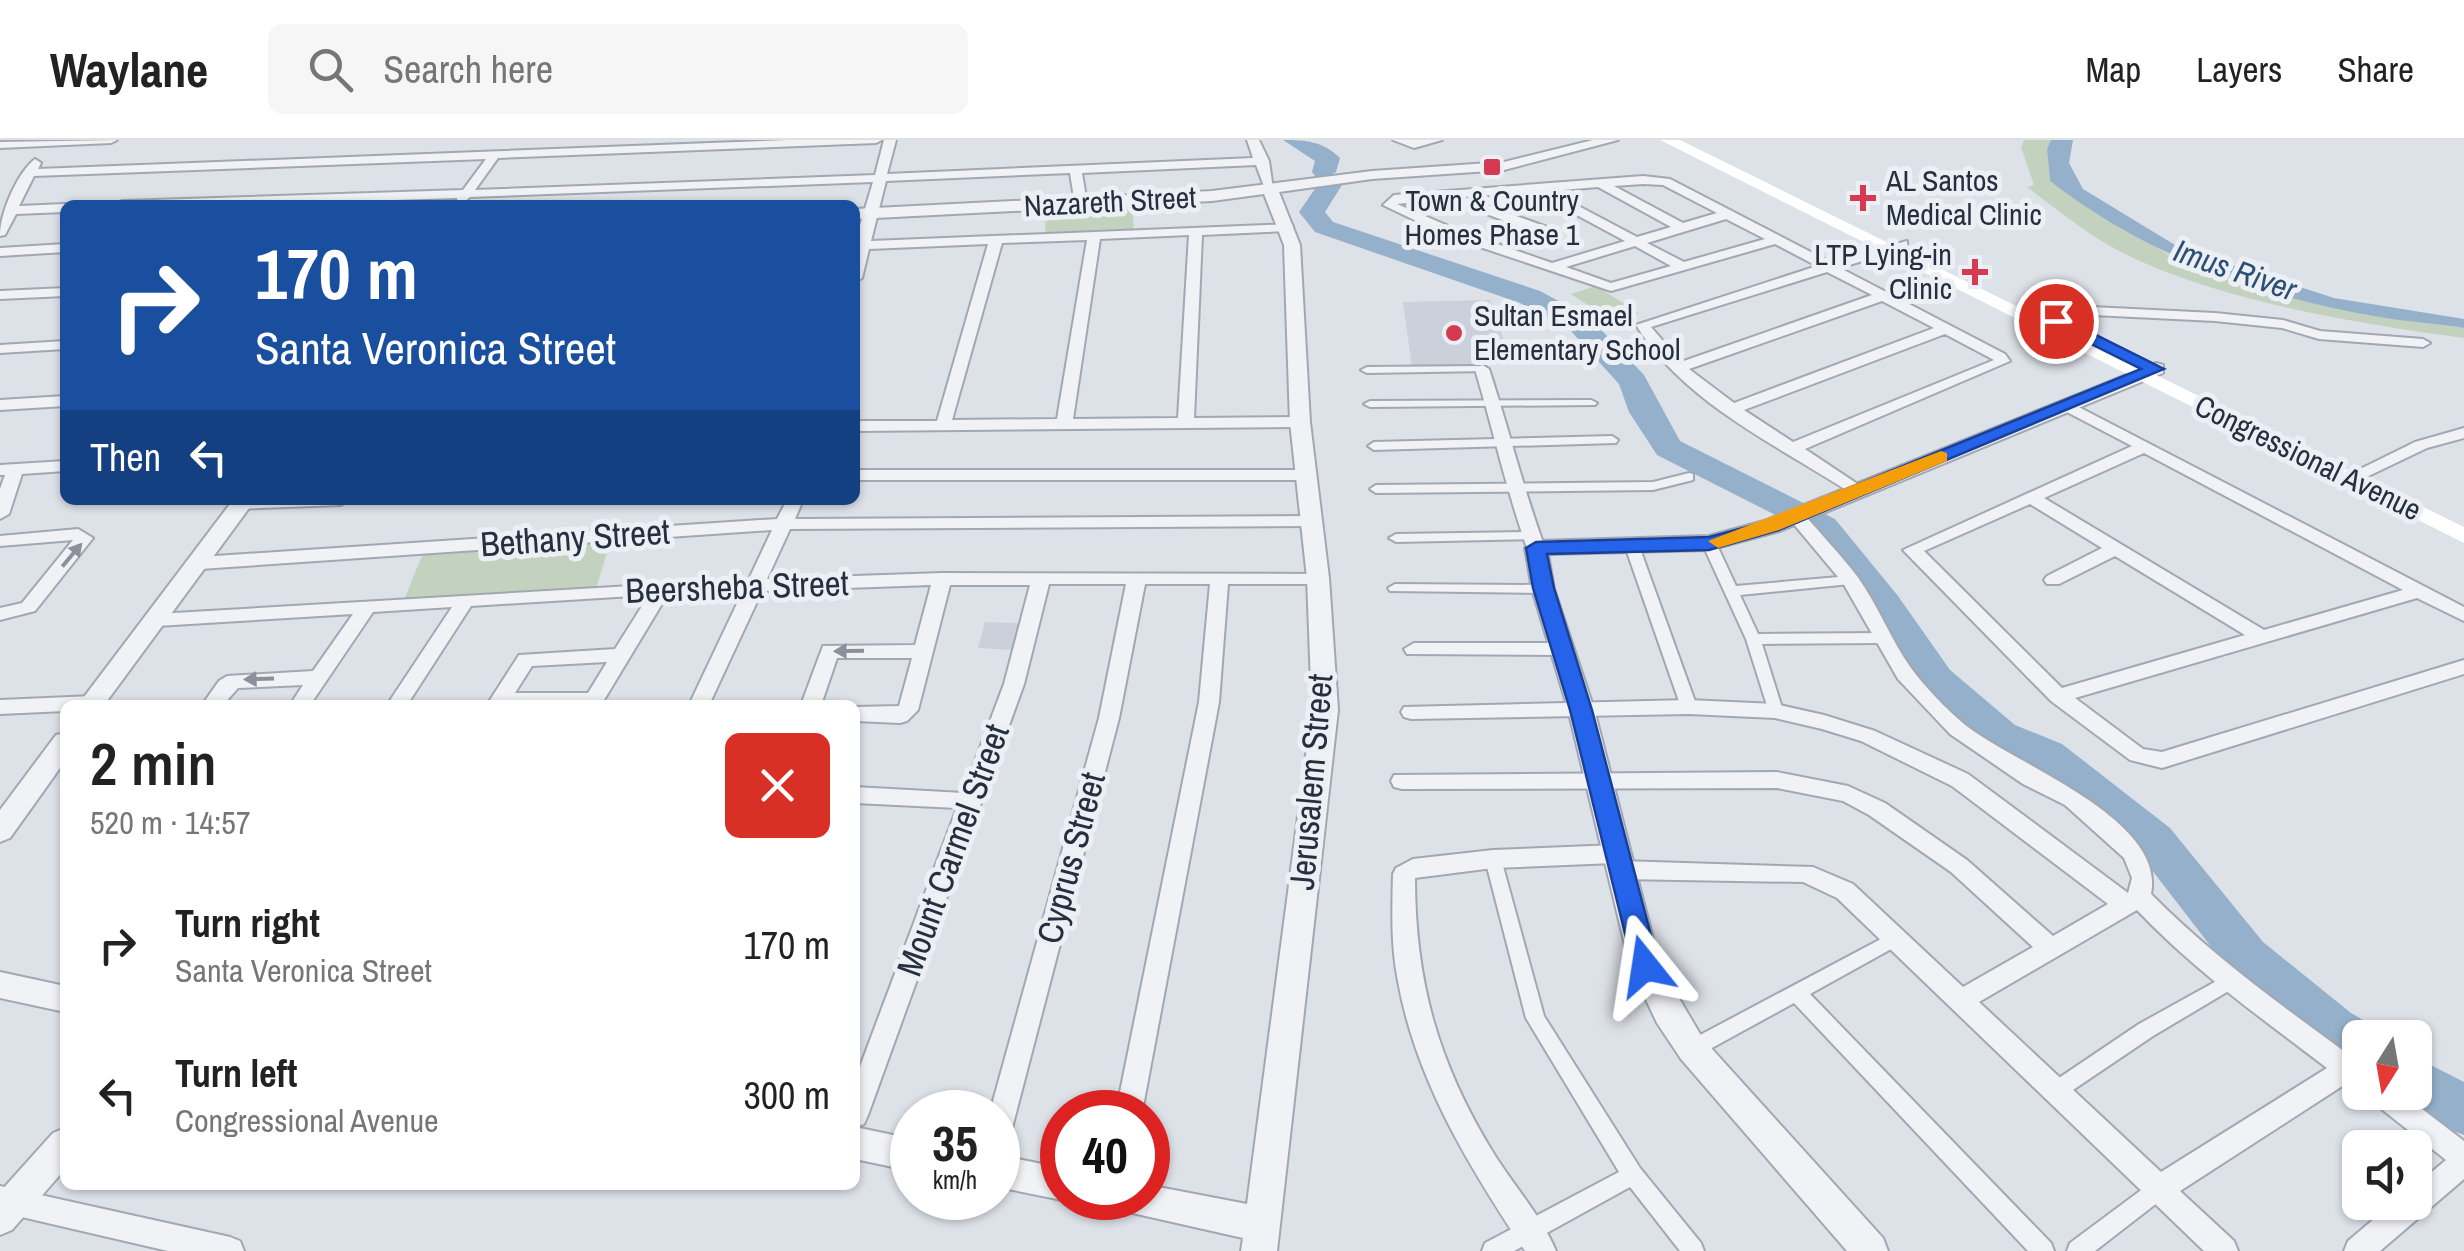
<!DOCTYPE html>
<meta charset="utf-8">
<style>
body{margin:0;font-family:"Archivo Narrow",sans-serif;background:#f6f6f6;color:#222;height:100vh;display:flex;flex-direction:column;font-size:38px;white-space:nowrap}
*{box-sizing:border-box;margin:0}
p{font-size:32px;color:#767676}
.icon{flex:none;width:55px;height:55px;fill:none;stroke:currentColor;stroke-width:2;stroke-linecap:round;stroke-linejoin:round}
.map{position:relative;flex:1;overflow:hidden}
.panel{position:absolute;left:60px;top:560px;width:800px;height:490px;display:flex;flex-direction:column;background:#fff;border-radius:15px;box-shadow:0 2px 8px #0004}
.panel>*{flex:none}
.hud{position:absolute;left:60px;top:60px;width:800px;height:305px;border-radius:15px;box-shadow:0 2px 8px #0004;background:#1a4fa0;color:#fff;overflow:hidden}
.needle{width:65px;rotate:191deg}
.buttons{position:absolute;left:2342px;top:880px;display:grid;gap:20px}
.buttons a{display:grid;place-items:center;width:90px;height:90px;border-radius:15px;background:#fff;box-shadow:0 2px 8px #0004;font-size:50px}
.speed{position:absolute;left:890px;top:950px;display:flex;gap:20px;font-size:50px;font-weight:700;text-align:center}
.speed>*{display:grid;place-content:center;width:130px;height:130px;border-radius:50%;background:#fff;box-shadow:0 2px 8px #0004;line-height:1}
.speed small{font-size:25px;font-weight:400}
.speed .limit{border:15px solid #d22;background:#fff;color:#111}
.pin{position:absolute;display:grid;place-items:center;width:85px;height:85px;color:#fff;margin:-42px;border:5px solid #fff;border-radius:50%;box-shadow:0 2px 10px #0007}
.me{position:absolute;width:110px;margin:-55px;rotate:345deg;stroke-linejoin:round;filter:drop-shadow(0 0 8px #0008)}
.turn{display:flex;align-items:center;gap:35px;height:210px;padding:0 30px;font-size:45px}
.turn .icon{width:130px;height:130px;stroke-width:2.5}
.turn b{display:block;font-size:70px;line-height:85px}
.then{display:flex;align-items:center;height:95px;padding:0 30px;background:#0003;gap:20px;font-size:38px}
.round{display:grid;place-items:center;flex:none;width:105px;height:105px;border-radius:15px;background:#f6f6f6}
.summary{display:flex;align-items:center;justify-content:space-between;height:170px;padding:0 30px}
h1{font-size:60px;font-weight:600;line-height:75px}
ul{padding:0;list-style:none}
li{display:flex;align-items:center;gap:30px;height:150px;padding:0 30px}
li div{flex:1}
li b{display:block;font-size:38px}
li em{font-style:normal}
header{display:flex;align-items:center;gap:60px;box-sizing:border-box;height:140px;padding:0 50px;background:#fff;border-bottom:2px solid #e0e0e0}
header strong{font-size:48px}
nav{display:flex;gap:55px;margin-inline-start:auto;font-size:35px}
.search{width:700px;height:90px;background:#f6f6f6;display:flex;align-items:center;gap:25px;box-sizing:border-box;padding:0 35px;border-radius:15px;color:#767676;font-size:38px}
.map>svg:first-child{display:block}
.built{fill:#cbd0da}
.green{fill:#c3d2be}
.water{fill:#95b0ca}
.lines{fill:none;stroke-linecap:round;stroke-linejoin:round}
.river{fill:#95b0ca;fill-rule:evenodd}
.pedestrian-casing{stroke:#a2a8b2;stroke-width:4}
.minor-casing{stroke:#a2a8b2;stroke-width:4}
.tertiary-casing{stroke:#a2a8b2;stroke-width:4}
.pedestrian{fill:#f0f2f6;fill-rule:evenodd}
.minor{fill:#f0f2f6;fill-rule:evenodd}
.tertiary{fill:#f0f2f6;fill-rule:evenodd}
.secondary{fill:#fff;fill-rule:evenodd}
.oneway{fill:#8b909a}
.route{fill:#2563eb;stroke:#184099;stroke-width:2.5}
.slow{fill:#f59e0b}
.poi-dot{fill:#d53a53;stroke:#ecf0f5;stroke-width:4}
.labels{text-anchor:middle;stroke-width:10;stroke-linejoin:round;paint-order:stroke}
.far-poi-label{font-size:30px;fill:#262f3f;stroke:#ecf0f5;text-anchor:start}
.far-street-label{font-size:30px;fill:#262f3f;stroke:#ecf0f5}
.far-water-label{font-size:32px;font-style:italic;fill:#2e4f75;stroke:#ecf0f5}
.street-label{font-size:35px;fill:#262f3f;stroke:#ecf0f5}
</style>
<header>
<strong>Waylane</strong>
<div class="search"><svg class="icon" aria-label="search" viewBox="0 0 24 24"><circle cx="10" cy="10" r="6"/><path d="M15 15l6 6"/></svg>Search here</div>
<nav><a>Map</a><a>Layers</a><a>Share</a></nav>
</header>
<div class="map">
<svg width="2464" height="1111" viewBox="0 0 2464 1111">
<rect width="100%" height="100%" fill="#dde1e8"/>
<path class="built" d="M1490,160L1512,224L1412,228L1403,162Z
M985,482L1020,483L1014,510L978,508Z"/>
<path class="green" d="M2024,0H2051L2047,9L2050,41L2169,115L2220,134L2270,151L2464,188V198C2357,184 2186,156 2095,97C2072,82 2049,64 2027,47L2034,45L2021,7Z
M1132,66L1134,89L1045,93L1046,70Z
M1596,146L1639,173L1614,182L1571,154Z
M611,399L595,452L402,465L423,413Z"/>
<path class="water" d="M2051,0H2073L2069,23L2083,49L2180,108L2334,158L2464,179V188C2436,183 2408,182 2380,177C2261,157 2145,115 2050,41L2047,9Z"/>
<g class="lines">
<path class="river" d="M1283,0C1305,0 1323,1 1340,18L1336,32L1324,39L1316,37L1312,32L1315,21Z
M1330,38L1342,45L1325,72L1333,82L1540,151L1590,178L1644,235L1680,301L1835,379L1898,456L1950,530L2015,585L2062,604L2170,688L2263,802L2351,873L2378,889L2382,898H2360V927L2315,903L2229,830L2138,712L2032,626L1985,605L1922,550L1872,472L1811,393L1657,315L1629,272L1619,244L1570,190L1520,163L1315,92L1299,72L1321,40Z
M2415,917L2464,942V995L2445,988L2397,957L2395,952H2415Z"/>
<defs>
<path id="pedestrian" d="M1482,226L1486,227V231L1367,233L1361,230L1367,227Z
M1591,260L1597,263L1595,265L1370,267L1364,264L1370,261Z
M1612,296L1618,300L1616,303L1374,310L1368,306L1374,302Z
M1689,333L1693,334V340L1653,350L1376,353L1370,349L1376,345L1653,342Z
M1532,392L1539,396L1537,399L1396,402L1389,398L1396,394Z
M1709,399L1716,403L1736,446L1850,436L1857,440L1850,444L1740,455L1758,494L1882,493L1889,498L1882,503L1762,504L1783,571L1780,575H1770L1746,499L1702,403Z
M1632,402L1639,406L1697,567L1694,571L1689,572L1681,567L1625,406Z
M1395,444L1543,445L1550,449L1543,453L1390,451L1388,448Z
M1493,712L1499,714L1501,719L1544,876L1640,1028L1701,1103L1704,1111H1680L1630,1047L1514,1111H1482L1485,1103L1619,1032L1526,878L1485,719L1487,714Z
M1896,791L1902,793L1905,798L1902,803L1810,854L2051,1103L2054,1111H2028L1794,863L1699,915L1692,917L1685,915L1682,909L1685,903Z
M2231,833L2237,836L2240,841L2237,846L2153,896L2064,956L2057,959L2050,956L2047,950L2050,944L2139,884Z
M2159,1039L2166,1042L2169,1049L2166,1056L2095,1111H2067L2070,1103L2152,1042Z"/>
<path id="minor" d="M117,0L111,3L0,8V2Z
M787,0H882L876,3L498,18L475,50L875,35L884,0H896L887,34L1253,18L1247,0H1259L1269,21L1273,49H1265L1256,25L1082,33L1087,64L1081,68L1075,64L1070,33L886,41L871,101L1292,84L1293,87L1287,91L1202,95L1194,278L1300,277L1308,282L1300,287L855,291V281H937L988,104L869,109L862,138L855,142V102L873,42L470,57L462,64L458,63L457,58L237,65H116L122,61L463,50L486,19L34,36L19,66L65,64L68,65H65V72L16,74L5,95L0,96C0,72 18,32 35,19L41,23L38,29ZM1189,95L1178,278L1073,279L1100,99ZM1087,100L1057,279L952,280L1002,103Z
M1393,0H1442L1414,8Z
M1643,36L1670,39L1830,122L1907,101V107L1840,128L2005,214L2010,221L1805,309L1865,349L1863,353H1851C1777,305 1683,262 1636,185L1817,126L1775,104L1611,151L1450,97L1383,65L1394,55ZM1643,44L1663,45L1717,73L1683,83L1614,46ZM1598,47L1671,87L1637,97L1550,51ZM1534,52L1625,101L1552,123L1460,91L1397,64L1446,59L1548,97H1558V91L1464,57ZM1726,79L1765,99L1684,122L1647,103ZM1635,106L1671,126L1611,143L1566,127ZM1827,132L1872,155L1681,222L1651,187ZM1882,161L1934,188L1734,263L1689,229ZM1945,194L1994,220L1793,302L1744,270Z
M65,104V112L0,116V108Z
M65,148V156L0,159V151Z
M2092,167L2215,173L2283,180L2320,191L2423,199L2430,203L2423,207L2319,199L2282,188L2215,181L2093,175L2057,185L2050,181Z
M65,201V209L0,213V205Z
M1482,225L1489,229C1509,289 1523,349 1545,408L1542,412L1536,413L1527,408C1506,349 1493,289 1475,229Z
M65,256V266L0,270V260Z
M2069,262L2464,467V481L2417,458L2075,558L2143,609L2162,612L2464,520V534L2162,628L2130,620L2051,561L1903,410L2132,306L2063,270L2061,267ZM2144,313L2403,450L2264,490L2044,358ZM2030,364L2102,408L2047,436L2044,440L2047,444H2059L2115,416L2245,495L2062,548L1924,411Z
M2464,288V298L2427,308L2356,342L2350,343L2342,338L2415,302Z
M65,321V331L22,334L9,374L0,379V349L5,335H0V325Z
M855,330H1307L1315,335L1307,340H855Z
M240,360H349L341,365L234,369L231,365Z
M787,360H803L795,379L1310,376L1319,381L1310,386L790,389L767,439L942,433L1324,434L1327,438L1318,444H1228L1219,562L1142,972H1116L1199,562L1210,444H1145L1119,578L1011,992L1007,1001L998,1004V972H990L1099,578L1126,444H1049L1024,544L868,975L864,984L855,987V940L957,668L855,663V647L963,653L1004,544L1030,445H950L918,570L907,581L900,583L855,581V567L899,566L912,518H837L821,565H801L823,506L915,505L931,445L762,451L709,565H689L743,451L668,454L601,565H493L490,560L519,515L615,509L649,455L471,466L407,565H387L452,467L373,472L310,565H290L303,545L238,548L223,565H202L219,541L227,536L313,531L353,474L157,486L148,480L157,474L749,439L772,390L200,429L191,423L200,417L777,379ZM607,522L588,553H515L532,526Z
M1796,371L1802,372C1820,393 1840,414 1857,436C1878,465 1891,500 1911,528C1925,547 1946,569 1964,584C2013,624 2167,678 2151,754C2214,818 2288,870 2360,923V950L2347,943L2180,1051L2234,1101L2238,1111H2204L1837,758L1803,742L1619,739L1611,736L1608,730L1614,723L1493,728L1415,738C1415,843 1439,925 1494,1014C1514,1046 1542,1077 1556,1111H1525C1470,1028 1416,941 1398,841C1391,806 1392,770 1393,734L1396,728L1413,719L1493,710L1616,705L1624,708L1627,714L1621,721L1813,727L1853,744L1963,847L2033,807L1951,732L1869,675L1843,661L1777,648L1402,649L1394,647L1391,641L1394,635L1777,632L1848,646L1885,663L1967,720L2053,796L2108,764L1952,646L1861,601L1822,589L1775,578L1689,574L1411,579L1404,577L1401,572L1404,567L1689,560L1775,564L1824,575L1875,591L1968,634L2128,753L2132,738L2124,718L2065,665L2023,644L1950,594L1898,539L1843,443L1787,376ZM2137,770C2194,830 2261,878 2327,928L2161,1032L1979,862Z
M78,389L93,398L35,471L0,480V468L22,463L73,400L0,406V396Z
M1414,503H1561L1571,509L1561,515L1407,514L1404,509Z
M93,556L100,558L102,565H65V571L0,574V560Z
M2366,952H2400L2464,1001V1039L2380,1111H2344L2348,1101L2394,1062H2415V1046L2446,1020L2370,960Z
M0,1046L230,1097L240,1101L244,1111H168L0,1072Z"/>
<path id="tertiary" d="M1593,0H1618L1504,30L1372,39L1279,52L1300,105L1310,282L1329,438L1338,570L1277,1111H1241L1243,1098L1119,1070L1114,1058H1148V1045L1247,1064L1312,570L1307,438L1290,282L1284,105L1264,54L1212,61L855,79V69L1212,51L1372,31L1504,22Z
M2156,223L2163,225V233L1780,391L1709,410L1548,414L1554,449L1594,569L1660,826L1703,899L1883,1098L1888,1111H1847L1681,919L1657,883L1630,826L1568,569L1532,449L1525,408L1536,401L1709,396L1764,381Z
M233,360H255L104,565H78Z
M65,593V621L10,698L0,702V670L56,595Z
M0,832L65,846V872L0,858Z
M855,987L912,999V1031L855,1019Z
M65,988V1029L12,1090L0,1095V1052L53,993Z
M998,1015L1062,1028V1058H1069L1062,1060L998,1047Z"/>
</defs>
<use href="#pedestrian" class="pedestrian-casing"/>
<use href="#minor" class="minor-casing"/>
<use href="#tertiary" class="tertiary-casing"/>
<use href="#pedestrian" class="pedestrian"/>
<use href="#minor" class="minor"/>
<use href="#tertiary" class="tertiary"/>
<path class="secondary" d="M1660,0H1680L2464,387V403Z"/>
</g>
<defs><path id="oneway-solid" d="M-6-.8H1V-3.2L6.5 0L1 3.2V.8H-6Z" transform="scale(2.5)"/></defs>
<g class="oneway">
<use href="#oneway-solid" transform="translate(72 415) rotate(-50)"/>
<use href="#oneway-solid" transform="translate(849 511) rotate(179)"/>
<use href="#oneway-solid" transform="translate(259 539) rotate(178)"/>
</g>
<path class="route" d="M2051,178H2062L2164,229L1779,390L1709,410L1547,414L1554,448L1592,570L1659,826L1655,834L1645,838L1635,834L1570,570L1533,448L1526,408L1536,402L1709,397L1765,382L2141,229L2051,184Z"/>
<path class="slow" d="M1941,311L1947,313V321L1779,390L1718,408L1708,401Z"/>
<g class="poi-dot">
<rect x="1482" y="17" width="20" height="20" rx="5"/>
<path d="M1858 43h10v10h10v10h-10v10h-10v-10h-10v-10h10z"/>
<path d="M1970 117h10v10h10v10h-10v10h-10v-10h-10v-10h10z"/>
<circle cx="1454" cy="193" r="10"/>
</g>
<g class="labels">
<g class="far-poi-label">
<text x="1886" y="51">AL Santos<tspan x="1886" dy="34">Medical Clinic</tspan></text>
<text x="1492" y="71" text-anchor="middle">Town &amp; Country<tspan x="1492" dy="34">Homes Phase 1</tspan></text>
<text x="1952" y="125" text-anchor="end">LTP Lying-in<tspan x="1952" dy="34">Clinic</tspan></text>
<text x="1474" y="186">Sultan Esmael<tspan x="1474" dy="34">Elementary School</tspan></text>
</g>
<g class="far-street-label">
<text transform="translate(1110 62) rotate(-3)" y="10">Nazareth Street</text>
<text transform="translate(2308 318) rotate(26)" y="10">Congressional Avenue</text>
</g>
<g class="far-water-label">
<text transform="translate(2235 130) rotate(19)" y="11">Imus River</text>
</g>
<g class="street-label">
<text transform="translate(575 398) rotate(-4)" y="12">Bethany Street</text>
<text transform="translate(737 447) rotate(-2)" y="12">Beersheba Street</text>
<text transform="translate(1311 642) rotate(-85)" y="12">Jerusalem Street</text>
<text transform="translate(953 710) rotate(-70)" y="12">Mount Carmel Street</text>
<text transform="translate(1071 718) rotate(-75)" y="12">Cyprus Street</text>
</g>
</g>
</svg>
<div class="buttons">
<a><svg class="needle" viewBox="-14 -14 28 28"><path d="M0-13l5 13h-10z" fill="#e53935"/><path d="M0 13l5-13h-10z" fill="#767676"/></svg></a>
<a><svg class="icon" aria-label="sound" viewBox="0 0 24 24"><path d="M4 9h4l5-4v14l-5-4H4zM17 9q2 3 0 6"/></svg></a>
</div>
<div class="speed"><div>35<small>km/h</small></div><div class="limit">40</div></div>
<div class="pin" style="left:2056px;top:181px;background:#d93025"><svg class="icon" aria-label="arrive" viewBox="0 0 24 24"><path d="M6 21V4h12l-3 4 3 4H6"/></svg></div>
<svg class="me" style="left:1645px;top:826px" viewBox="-20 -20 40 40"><path d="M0-17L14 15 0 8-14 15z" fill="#2563eb" stroke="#fff" stroke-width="4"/></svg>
<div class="hud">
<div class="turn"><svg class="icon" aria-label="right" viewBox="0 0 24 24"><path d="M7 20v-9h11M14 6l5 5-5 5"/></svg><div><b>170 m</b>Santa Veronica Street</div></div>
<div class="then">Then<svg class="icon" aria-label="left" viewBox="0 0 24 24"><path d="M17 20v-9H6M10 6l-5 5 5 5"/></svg></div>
</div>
<section class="panel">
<div class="summary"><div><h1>2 min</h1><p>520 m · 14:57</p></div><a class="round" style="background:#d93025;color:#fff"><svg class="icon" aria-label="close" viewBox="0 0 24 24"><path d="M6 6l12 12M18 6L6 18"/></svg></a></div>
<ul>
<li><svg class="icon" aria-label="right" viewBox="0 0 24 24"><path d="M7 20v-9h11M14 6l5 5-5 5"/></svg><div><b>Turn right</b><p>Santa Veronica Street</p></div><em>170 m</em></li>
<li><svg class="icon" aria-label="left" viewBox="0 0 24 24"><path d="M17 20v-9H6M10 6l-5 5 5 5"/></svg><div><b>Turn left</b><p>Congressional Avenue</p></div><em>300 m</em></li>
</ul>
</section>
</div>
